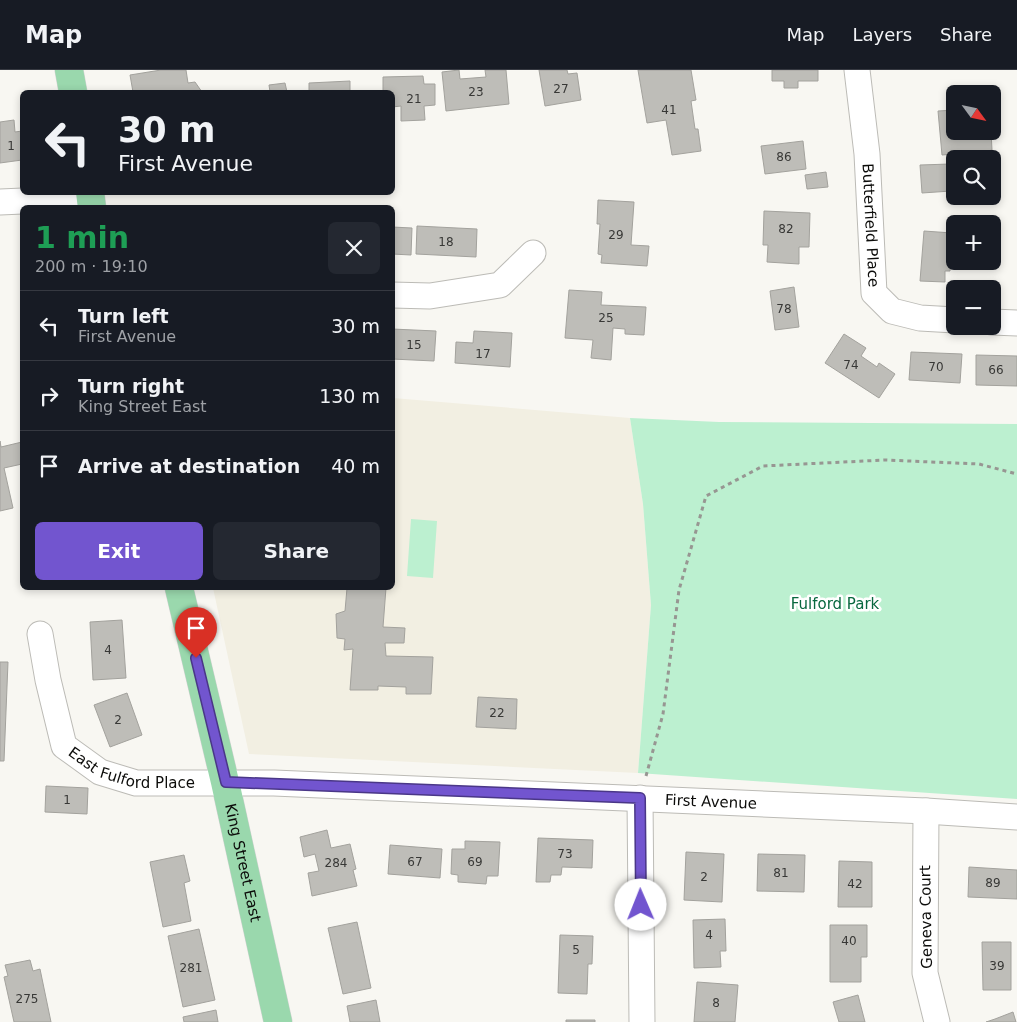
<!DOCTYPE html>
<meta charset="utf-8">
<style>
body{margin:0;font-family:"DejaVu Sans",sans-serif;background:#242831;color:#f1f3f6;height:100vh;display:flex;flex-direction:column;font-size:19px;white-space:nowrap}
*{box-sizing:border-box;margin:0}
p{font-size:16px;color:#9ea1a6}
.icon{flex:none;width:28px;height:28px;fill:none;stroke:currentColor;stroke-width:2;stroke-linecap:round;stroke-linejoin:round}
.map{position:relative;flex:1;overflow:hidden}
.drawer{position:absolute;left:20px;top:135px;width:375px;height:385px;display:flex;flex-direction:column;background:#171b24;border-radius:8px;box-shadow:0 2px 8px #0003}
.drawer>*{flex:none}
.top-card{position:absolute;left:20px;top:20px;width:375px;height:105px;border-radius:8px;box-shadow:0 2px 8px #0003;background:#171b24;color:#f1f3f6;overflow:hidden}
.needle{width:32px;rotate:123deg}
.fabs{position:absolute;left:946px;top:15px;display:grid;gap:10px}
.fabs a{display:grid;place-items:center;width:55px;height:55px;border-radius:8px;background:#171b24;box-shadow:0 2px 8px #0003;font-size:25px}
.pin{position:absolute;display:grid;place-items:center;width:42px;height:42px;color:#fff;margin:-51px -21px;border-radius:50% 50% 50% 0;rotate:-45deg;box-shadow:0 0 5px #0007}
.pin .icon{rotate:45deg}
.me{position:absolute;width:55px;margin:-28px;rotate:359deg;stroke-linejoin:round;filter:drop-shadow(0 0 4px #0008)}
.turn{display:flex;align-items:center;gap:18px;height:105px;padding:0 15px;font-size:22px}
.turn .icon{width:65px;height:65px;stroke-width:2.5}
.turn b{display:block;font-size:35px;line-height:42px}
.round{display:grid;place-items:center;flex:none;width:52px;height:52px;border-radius:8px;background:#242831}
.summary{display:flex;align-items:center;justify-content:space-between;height:85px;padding:0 15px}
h1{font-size:30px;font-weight:800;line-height:38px;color:#1e9e55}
.primary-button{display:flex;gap:10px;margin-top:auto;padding:10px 15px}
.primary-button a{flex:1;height:58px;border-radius:8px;background:#7255cf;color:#fff;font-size:20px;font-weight:800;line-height:58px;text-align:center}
.primary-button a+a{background:#242831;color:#f1f3f6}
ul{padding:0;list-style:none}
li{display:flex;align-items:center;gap:15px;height:70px;padding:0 15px;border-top:1px solid #363941}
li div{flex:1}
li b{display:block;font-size:19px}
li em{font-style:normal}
header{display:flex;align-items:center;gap:30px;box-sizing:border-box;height:70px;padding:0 25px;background:#171b24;border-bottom:1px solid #363941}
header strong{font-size:24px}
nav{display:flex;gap:28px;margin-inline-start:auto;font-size:18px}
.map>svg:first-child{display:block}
.built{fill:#f2efe2}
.green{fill:#bcf0d0}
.building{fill:#bebdb8;stroke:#a3a29d}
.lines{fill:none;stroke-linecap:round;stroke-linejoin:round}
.minor-casing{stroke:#bcbbb6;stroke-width:27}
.major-casing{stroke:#d3d3d3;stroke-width:29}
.path{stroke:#979692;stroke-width:3;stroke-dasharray:4 4;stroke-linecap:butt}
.minor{stroke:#fff;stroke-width:25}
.major{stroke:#9ad8ad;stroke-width:28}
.route-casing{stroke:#4a3787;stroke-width:12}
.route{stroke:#7255cf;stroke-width:9}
.labels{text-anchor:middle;stroke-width:5;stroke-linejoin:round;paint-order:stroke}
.number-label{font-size:12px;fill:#383836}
.street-label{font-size:15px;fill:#0c0c0a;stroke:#fff}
.park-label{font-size:15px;fill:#08683f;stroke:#fff}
</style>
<header>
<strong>Map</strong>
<nav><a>Map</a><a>Layers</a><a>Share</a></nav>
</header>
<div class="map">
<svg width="1017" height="952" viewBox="0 0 1017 952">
<rect width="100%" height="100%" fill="#f8f7f2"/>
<path class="built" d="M393,328L630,348L643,434L651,535L638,703L249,684L213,518H392Z"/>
<path class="green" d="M630,348L719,352L1017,354V729L638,703L651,535L643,434Z
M411,449L437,451L433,508L407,506Z"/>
<path class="building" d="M161,0H186L188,13L195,12L202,22H133L130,5Z
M459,0L460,9L486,7L485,0H506L509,34L446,41L442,2Z
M539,0H567L568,4L577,3L581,30L545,36Z
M638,0H691L696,30L691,31L695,59H698L701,81L672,85L666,50L647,53Z
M772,0H818V11H798V18H784V11H772Z
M423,6L424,14H435V35L424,36L425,50L401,51V36L392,37V22H383V7Z
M350,11V22H309V13Z
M285,13L287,22H270L269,15Z
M955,40V61H991L992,80L988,81V89H967L966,83L942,85L938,41Z
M14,50L15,62L22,61V90L0,93V52Z
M803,71L806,99L765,104L761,76Z
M950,94L951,121L922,123L920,95Z
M826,102L828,117L807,119L805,105Z
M598,130L634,132L631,175L649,176L647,196L601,193L602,185L598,184L600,154H597Z
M764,141L810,143L809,177H799V194L767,192L768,175H763Z
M417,156L477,159L476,187L416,184Z
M392,157L412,158L411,185L392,184Z
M924,161L952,163V167H955V182H951L950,201H945V212L920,211Z
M794,217L799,257L775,260L770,221Z
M569,220L602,222L601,235L646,237L644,265L625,264V259L613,258L611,290L591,288L593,270L565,268Z
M392,259L436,261L434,291L392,289Z
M474,261L512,263L510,297L455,293L456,272L473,273Z
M844,264L866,278L861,286L877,297L879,293L895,304L879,328L825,293Z
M911,282L962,284L960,313L909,310Z
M976,285L1017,286V316L976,315Z
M0,371L1,377L22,372V394L4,398L13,438L0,441Z
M347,518H386L383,557L405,558L404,573H385L386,586L433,587L431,624H406V617L378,616V620H350L353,579L344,580L345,569L337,568L336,544L345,541Z
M122,550L126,608L93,610L90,552Z
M0,592H8L4,691H0Z
M127,623L142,665L110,677L94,635Z
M478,627L517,629L516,659L476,657Z
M46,716L88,718L87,744L45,742Z
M327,760L331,778L350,774L356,799L353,800L357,816L312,826L308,803L319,801L315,784L304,787L300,767Z
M538,768L593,770L592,798L562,797L561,805H551L550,812H536Z
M465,771L500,772L498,806H487L486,814L458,812V805L451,804L452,779H465Z
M390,775L442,779L440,808L388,804Z
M686,782L724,784L722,832L684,830Z
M758,784L805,785L804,822L757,821Z
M184,785L190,811L184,813L191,851L163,857L150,792Z
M839,791L872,792V837H838Z
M969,797L1017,800V829L968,827Z
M725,849L726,881H720L721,897L694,898L693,850Z
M357,852L371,918L343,924L328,858Z
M830,855H867V887H861V912H830Z
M199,859L215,930L183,937L168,866Z
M560,865L593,866L592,894H588L587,924L558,923Z
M982,872H1011V920H983Z
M30,890L33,901L40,899L51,952H14L4,907L8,906L5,895Z
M697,912L738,915L735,952H694Z
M858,925L865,952H839L833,932Z
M376,930L380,952H350L347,936Z
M216,940L218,952H184L183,947Z
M1013,942L1016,952H986L995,949Z
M566,950H595V952H566Z"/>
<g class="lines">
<defs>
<g id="minor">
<path id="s1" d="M857,0L867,84L874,223L892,241L920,248L955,250"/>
<path d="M0,132L90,128"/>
<path d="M392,225L430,226L500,215L533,183"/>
<path d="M992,252L1017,253"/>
<path id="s2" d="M40,564L48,610L64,676L100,702L136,713H274L926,741L1017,747"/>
<path d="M640,728L642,952"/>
<path d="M926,741L925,903L937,952"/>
</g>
<g id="major">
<path d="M69,0L73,22"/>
<path d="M90,122L92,138"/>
<path id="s3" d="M179,518L225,712L278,952"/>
</g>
</defs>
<use href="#minor" class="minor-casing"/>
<use href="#major" class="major-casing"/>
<path class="path" d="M646,706L663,644L679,520L706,426L763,396L885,390L979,394L1017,404"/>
<use href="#minor" class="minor"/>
<use href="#major" class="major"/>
</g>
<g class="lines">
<defs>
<path id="route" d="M196,588L226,712L640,728L641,835"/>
</defs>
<use href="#route" class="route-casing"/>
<use href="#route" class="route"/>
</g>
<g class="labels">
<g class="number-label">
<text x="561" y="23">27</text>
<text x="476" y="26">23</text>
<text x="414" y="33">21</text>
<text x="669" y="44">41</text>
<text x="11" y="80">1</text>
<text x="784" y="91">86</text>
<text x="786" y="163">82</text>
<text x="616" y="169">29</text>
<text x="446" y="176">18</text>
<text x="784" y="243">78</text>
<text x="606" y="252">25</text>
<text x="414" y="279">15</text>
<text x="483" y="288">17</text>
<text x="851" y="299">74</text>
<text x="936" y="301">70</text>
<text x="996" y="304">66</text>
<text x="108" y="584">4</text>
<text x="497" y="647">22</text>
<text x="118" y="654">2</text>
<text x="67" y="734">1</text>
<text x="565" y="788">73</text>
<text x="415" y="796">67</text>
<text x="475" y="796">69</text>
<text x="336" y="797">284</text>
<text x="781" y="807">81</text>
<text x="704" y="811">2</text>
<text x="993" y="817">89</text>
<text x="855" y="818">42</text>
<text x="709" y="869">4</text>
<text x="849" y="875">40</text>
<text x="576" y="884">5</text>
<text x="997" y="900">39</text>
<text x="191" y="902">281</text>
<text x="27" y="933">275</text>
<text x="716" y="937">8</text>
</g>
<g class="street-label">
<text dy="5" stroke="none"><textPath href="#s1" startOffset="156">Butterfield Place</textPath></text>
<text dy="5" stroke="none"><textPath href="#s2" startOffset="189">East Fulford Place</textPath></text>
<text dy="5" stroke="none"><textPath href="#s2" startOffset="772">First Avenue</textPath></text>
<text dy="5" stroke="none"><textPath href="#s3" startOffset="282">King Street East</textPath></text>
<text transform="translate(926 847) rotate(-91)" y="5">Geneva Court</text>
</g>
<g class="park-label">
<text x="835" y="539">Fulford Park</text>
</g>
</g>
</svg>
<div class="fabs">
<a><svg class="needle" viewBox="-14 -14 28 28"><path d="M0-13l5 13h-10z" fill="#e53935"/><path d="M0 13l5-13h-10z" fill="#9ea1a6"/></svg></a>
<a><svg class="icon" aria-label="search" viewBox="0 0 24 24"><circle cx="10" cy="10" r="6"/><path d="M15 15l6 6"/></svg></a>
<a>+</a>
<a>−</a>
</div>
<div class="pin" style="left:196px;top:588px;background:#d93025"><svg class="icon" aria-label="arrive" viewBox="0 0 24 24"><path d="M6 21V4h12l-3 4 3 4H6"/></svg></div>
<svg class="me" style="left:641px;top:835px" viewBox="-20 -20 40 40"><circle r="19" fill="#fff"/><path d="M0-13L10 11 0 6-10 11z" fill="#7255cf"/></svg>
<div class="top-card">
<div class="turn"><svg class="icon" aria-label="left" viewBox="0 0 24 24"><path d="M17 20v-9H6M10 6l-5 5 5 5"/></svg><div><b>30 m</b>First Avenue</div></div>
</div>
<section class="drawer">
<div class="summary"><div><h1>1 min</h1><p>200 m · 19:10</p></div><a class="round"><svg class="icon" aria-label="close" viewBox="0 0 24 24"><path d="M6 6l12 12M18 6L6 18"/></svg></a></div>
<ul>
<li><svg class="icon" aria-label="left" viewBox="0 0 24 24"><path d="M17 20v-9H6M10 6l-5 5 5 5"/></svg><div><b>Turn left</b><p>First Avenue</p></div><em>30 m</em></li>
<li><svg class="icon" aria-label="right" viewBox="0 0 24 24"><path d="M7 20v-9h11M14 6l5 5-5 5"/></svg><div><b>Turn right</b><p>King Street East</p></div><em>130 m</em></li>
<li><svg class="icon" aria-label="arrive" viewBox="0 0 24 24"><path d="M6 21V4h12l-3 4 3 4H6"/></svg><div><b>Arrive at destination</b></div><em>40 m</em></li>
</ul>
<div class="primary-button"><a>Exit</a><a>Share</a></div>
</section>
</div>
